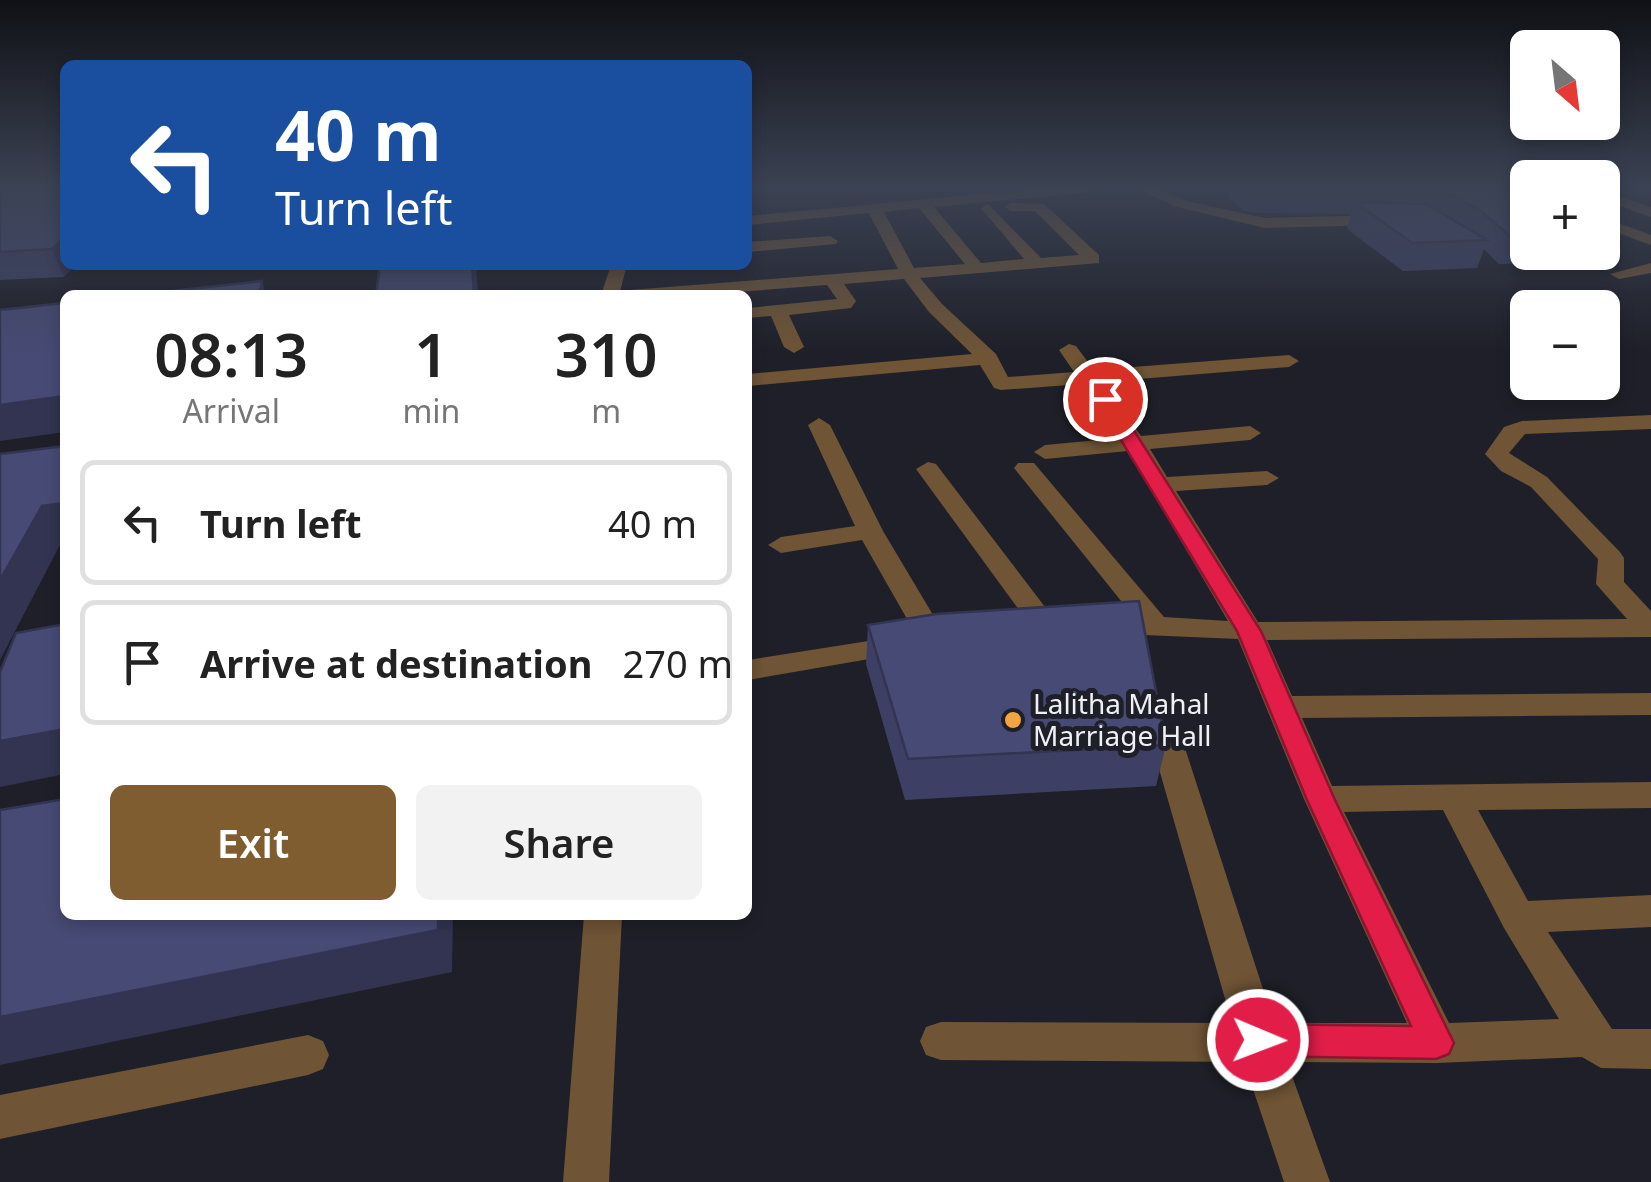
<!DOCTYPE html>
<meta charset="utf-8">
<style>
body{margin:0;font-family:"Noto Sans",sans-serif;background:#f2f2f2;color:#222;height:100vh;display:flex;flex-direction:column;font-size:38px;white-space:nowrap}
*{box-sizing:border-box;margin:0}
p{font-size:32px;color:#767676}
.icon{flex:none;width:55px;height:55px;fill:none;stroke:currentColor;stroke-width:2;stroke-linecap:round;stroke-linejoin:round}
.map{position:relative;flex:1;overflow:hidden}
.sheet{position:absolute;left:60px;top:290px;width:692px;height:630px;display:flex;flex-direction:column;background:#fff;border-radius:15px;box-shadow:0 5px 15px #0003}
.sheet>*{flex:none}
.guide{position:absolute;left:60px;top:60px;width:692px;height:210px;border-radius:15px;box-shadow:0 5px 15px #0003;background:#1a4fa0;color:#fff;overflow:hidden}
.needle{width:65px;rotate:152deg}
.fabs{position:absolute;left:1510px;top:30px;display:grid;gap:20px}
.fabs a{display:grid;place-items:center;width:110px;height:110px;border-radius:15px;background:#fff;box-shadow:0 5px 15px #0003;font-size:50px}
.pin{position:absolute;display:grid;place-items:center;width:85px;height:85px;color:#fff;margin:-42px;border:5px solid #fff;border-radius:50%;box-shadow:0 2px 10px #0007}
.me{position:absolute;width:110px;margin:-55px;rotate:91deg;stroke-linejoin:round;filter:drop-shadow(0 0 8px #0008)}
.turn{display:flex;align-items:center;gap:35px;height:210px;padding:0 50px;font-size:45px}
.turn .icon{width:130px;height:130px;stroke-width:2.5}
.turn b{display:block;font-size:70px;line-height:85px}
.eta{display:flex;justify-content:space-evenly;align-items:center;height:170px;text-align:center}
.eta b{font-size:60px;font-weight:600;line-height:70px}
.button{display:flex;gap:20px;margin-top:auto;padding:20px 50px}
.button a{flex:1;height:115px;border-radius:15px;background:#805d30;color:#fff;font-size:40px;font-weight:600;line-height:115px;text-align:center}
.button a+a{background:#f2f2f2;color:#222}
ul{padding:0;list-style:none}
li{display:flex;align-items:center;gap:30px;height:125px;margin:0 20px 15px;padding:0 30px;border:5px solid #e0e0e0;border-radius:15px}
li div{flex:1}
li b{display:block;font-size:38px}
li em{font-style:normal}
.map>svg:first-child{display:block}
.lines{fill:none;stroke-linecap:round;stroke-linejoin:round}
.minor{fill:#6f5435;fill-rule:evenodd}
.wall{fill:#3d4064}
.shaded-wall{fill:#323451}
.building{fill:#474a74;stroke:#323451;stroke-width:2.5}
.route{fill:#e11d48;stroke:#92132f;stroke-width:2.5}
.poi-dot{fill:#f2a541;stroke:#1e1f28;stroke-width:4}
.labels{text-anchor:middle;stroke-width:10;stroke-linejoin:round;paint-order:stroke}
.poi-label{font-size:28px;fill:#eff0f6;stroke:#1e1f28;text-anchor:start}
</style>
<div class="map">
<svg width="1651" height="1182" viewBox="0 0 1651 1182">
<rect width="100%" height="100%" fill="#1e1f28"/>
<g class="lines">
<path class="minor" d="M1045,188H1098L1091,192L934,207L981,263L1024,259L981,208L988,204L1041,258L1079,255L1035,211H1011L1004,207L1011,203L1044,204L1099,255V263L920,278L942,304L996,354L1008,377L1074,372L1059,350L1069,344L1076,346L1094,370L1289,355L1299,361L1289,367L1102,382L1141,436L1250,426L1261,433L1250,440L1150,449L1167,477L1267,471L1279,478L1267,485L1176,491L1258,622L1627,619L1596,584L1598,559L1531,487L1501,471L1485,454L1504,427L1522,421L1651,415V429L1525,434L1509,453L1547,477L1620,552L1624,558V582L1651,611V637L1267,640L1292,696L1651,693V715L1302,718L1332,786L1651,782V808L1478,810L1528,901L1651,895V927L1548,932L1612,1029H1651V1069L1601,1068L1582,1057L1437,1063L1287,1062L1330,1182H1284L1244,1062L941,1060L926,1055L920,1041L926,1027L941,1022L1232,1023L1153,748L1157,740L1169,736L1181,740L1185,748L1274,1023H1407L1304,799L1238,639L1097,633L1093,627L1097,621L1134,617L1018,473L1014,468L1018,463H1034L1164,617L1228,621L1128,451L1045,459L1034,452L1045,445L1120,438L1082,384L1001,390L994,388L980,365L748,386V374L972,354L929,312L904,279L844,284L856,301L851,308L789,315L804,347L794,353L784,347L771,316L748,318V308L837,299L827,285L698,295H621L630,290L898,269L869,213L748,225V216ZM919,208L965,264L914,268L884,212ZM1443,810L1504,928L1559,1019L1449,1023L1344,812Z
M1134,188H1158L1187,201L1265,218L1384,215L1392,220L1384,225L1265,228L1177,207Z
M1502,188L1528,190V199L1504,191Z
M1602,191L1651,207V217L1602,200Z
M1602,217L1651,235V245L1602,227Z
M830,236L838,241L836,244L748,252V242Z
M1651,263V273L1619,279L1610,274Z
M611,265H627L619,295H601Z
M819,418L830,425L883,531L948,640L943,647H923L862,540L781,553L768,545L781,537L855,526L808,425Z
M928,462L936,464L1058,624L1062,630L1058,636H1038L916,469Z
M900,636L910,638L915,645L910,652L748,680V660Z
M584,915H622L609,1182H563Z
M308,1035L323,1041L329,1055L323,1069L308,1075L0,1139V1095Z"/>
</g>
<path class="wall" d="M0,188H65L64,277L0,280Z
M1231,188H1507L1528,199V252H1581L1577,261L1499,264L1484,249L1477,268L1403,271L1347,229L1351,214L1254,213L1244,211L1228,198Z
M868,625L1166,745L1156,786L905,800L866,664Z"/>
<path class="shaded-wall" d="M65,236V265H75L64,277L52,249Z
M472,265H476L478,295H474Z
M262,281L266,295H259Z
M65,396V432L0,441V405Z
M65,503V542L61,543L0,660V580L42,506Z
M65,729V774L0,787V741Z
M438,915H453L452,972L0,1065V1017Z"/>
<path class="building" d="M0,188H65V236L52,249L0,252Z
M1400,188H1507L1528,199V235L1510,236L1480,210L1450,195L1419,188Z
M1355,202L1426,204L1487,240L1412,243Z
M380,265H472L474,295H376Z
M262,281L259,295H135Z
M65,303V396L0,405V310Z
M65,446V503L42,506L0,580V454Z
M1139,601L1166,745L908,759L868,625L936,614Z
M65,624V729L0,741V672L16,633Z
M65,799V915H438V930L0,1017V810Z"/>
<linearGradient id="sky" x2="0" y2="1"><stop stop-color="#101116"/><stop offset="0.53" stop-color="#3b4253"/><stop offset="1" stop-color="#3b4253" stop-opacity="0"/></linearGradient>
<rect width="1651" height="353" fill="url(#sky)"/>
<path class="route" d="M1105,394L1114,399L1261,631L1335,800L1454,1043L1449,1054L1436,1059L1258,1056L1245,1051L1240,1040L1245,1028L1258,1024L1411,1026L1307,800L1237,631L1096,399Z"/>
<circle class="poi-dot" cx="1013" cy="720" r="10"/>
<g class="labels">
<g class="poi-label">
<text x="1033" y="714">Lalitha Mahal<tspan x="1033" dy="32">Marriage Hall</tspan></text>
</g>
</g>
</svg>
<div class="fabs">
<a><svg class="needle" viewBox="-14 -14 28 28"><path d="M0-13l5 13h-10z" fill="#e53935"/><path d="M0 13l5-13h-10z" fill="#767676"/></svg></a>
<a>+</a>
<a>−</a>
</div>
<div class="pin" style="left:1105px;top:399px;background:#d93025"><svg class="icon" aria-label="arrive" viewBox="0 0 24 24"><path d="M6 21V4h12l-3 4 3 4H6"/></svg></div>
<svg class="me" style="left:1258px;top:1040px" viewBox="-20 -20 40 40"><circle r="17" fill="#e11d48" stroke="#fff" stroke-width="3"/><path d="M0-11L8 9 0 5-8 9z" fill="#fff"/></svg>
<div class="guide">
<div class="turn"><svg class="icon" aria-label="left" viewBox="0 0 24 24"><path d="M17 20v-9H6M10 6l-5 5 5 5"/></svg><div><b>40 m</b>Turn left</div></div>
</div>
<section class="sheet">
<div class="eta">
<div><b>08:13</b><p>Arrival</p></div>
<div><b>1</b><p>min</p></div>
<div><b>310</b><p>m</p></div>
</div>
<ul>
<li><svg class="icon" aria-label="left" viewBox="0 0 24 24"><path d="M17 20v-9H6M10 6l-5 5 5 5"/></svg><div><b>Turn left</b></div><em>40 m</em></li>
<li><svg class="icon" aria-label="arrive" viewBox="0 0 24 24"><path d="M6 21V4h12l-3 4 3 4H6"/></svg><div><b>Arrive at destination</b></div><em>270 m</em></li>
</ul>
<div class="button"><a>Exit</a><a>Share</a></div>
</section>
</div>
